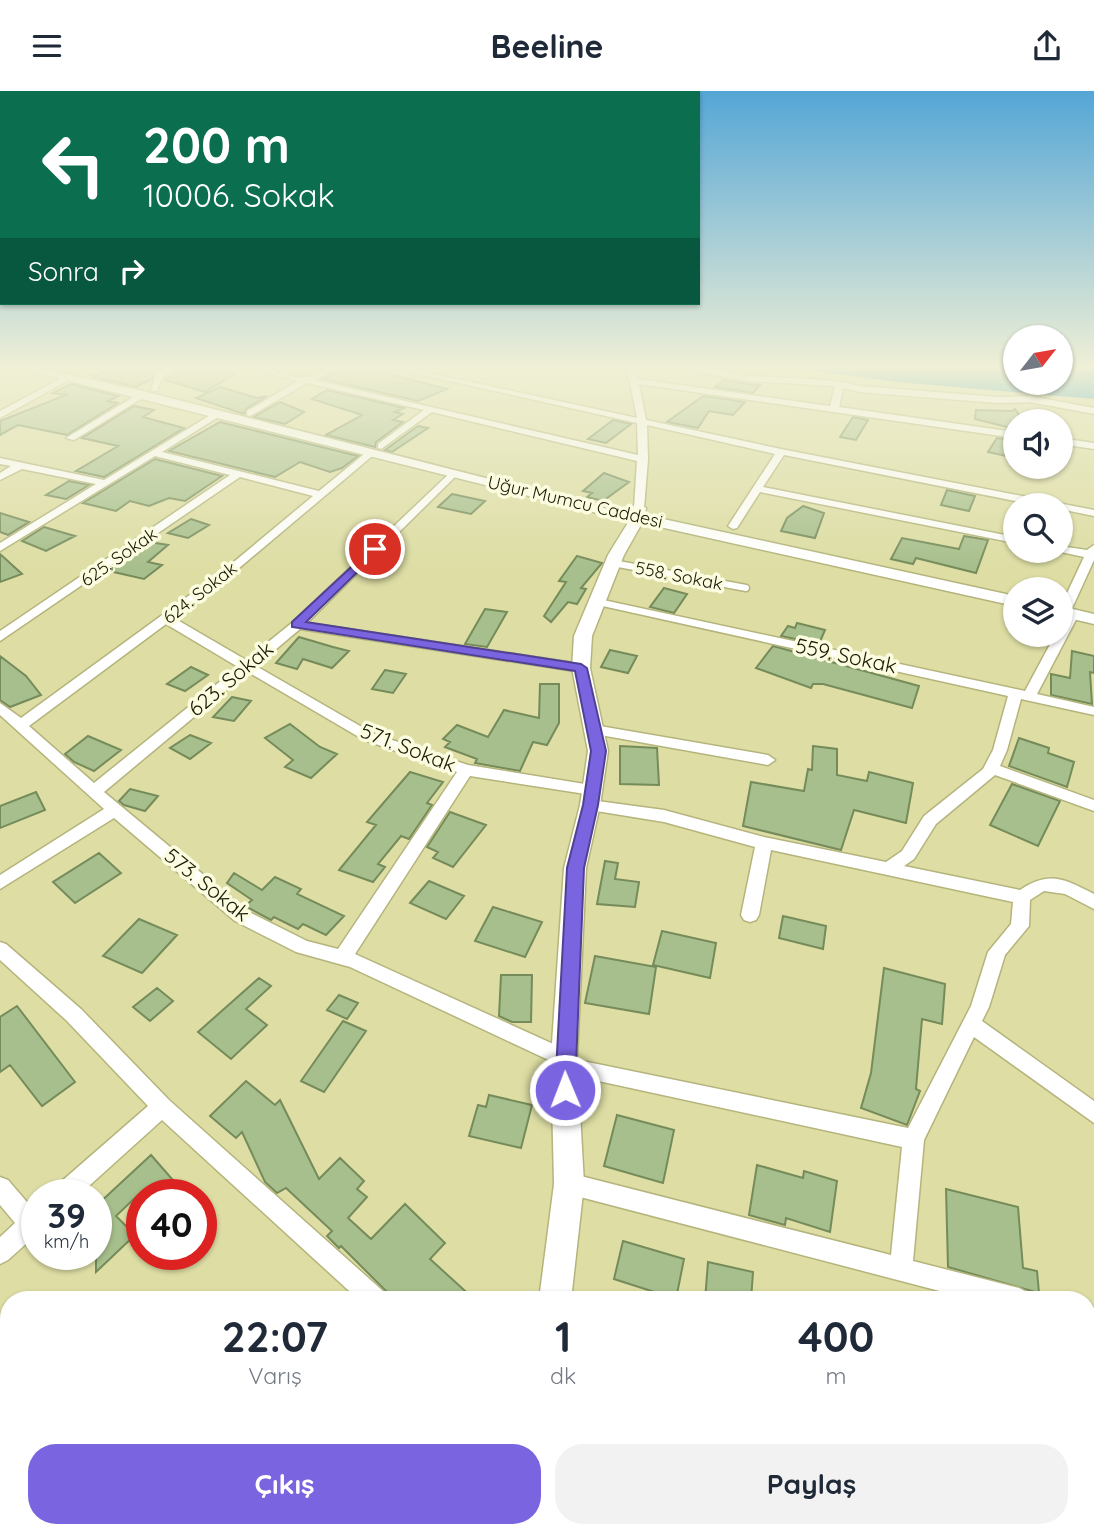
<!DOCTYPE html>
<html lang="tr">
<meta charset="utf-8">
<style>
body{margin:0;font-family:Quicksand,sans-serif;background:#f2f2f3;color:#1f2937;height:100vh;display:flex;flex-direction:column;font-size:26px;white-space:nowrap}
*{box-sizing:border-box;margin:0}
p{font-size:23px;color:#747a83}
.icon{flex:none;width:38px;height:38px;fill:none;stroke:currentColor;stroke-width:2;stroke-linecap:round;stroke-linejoin:round}
.map{position:relative;flex:1;overflow:hidden}
.details{position:absolute;left:0px;top:1200px;width:1096px;height:247px;display:flex;flex-direction:column;background:#fff;border-radius:28px 28px 0 0;box-shadow:0 2px 5px #0004}
.details>*{flex:none}
.top-card{position:absolute;left:0px;top:0px;width:700px;height:214px;box-shadow:0 2px 5px #0004;background:#0b6e4f;color:#fff;overflow:hidden}
.needle{width:46px;rotate:59deg}
.buttons{position:absolute;left:1003px;top:234px;display:grid;gap:14px}
.buttons a{display:grid;place-items:center;width:70px;height:70px;border-radius:50%;background:#fff;box-shadow:0 2px 5px #0004;font-size:35px}
.speed{position:absolute;left:21px;top:1088px;display:flex;gap:14px;font-size:35px;font-weight:700;text-align:center}
.speed>*{display:grid;place-content:center;width:91px;height:91px;border-radius:50%;background:#fff;box-shadow:0 2px 5px #0004;line-height:1}
.speed small{font-size:18px;font-weight:400}
.speed .limit{border:10px solid #d22;background:#fff;color:#111}
.pin{position:absolute;display:grid;place-items:center;width:60px;height:60px;color:#fff;margin:-30px;border:4px solid #fff;border-radius:50%;box-shadow:0 2px 7px #0007}
.me{position:absolute;width:77px;margin:-38px;rotate:359deg;stroke-linejoin:round;filter:drop-shadow(0 0 5px #0008)}
.turn{display:flex;align-items:center;gap:24px;height:147px;padding:0 28px;font-size:32px}
.turn .icon{width:91px;height:91px;stroke-width:2.5}
.turn b{display:block;font-size:49px;line-height:60px}
.then{display:flex;align-items:center;height:66px;padding:0 28px;background:#0003;gap:14px;font-size:26px}
.eta{display:flex;justify-content:space-evenly;align-items:center;height:119px;text-align:center}
.eta b{font-size:42px;font-weight:800;line-height:49px}
.action{display:flex;gap:14px;margin-top:auto;padding:14px 28px}
.action a{flex:1;height:80px;border-radius:28px;background:#7b64e0;color:#fff;font-size:28px;font-weight:800;line-height:80px;text-align:center}
.action a+a{background:#f2f2f3;color:#1f2937}
header{display:flex;justify-content:space-between;align-items:center;height:91px;padding:0 28px;background:#fff;font-size:32px;font-weight:800}
.map>svg:first-child{display:block}
.water{fill:#1692bc}
.building{fill:#a7bf8c;stroke:#758b5a;stroke-width:2}
.lines{fill:none;stroke-linecap:round;stroke-linejoin:round}
.service-casing{stroke:#b4b47c;stroke-width:9}
.minor-casing{stroke:#b4b47c;stroke-width:3}
.tertiary-casing{stroke:#b4b47c;stroke-width:3}
.service{stroke:#fff;stroke-width:6}
.minor{fill:#fff;fill-rule:evenodd}
.tertiary{fill:#fff;fill-rule:evenodd}
.route{fill:#7b64e0;stroke:#504192;stroke-width:2}
.labels{text-anchor:middle;stroke-width:7;stroke-linejoin:round;paint-order:stroke}
.far-street-label{font-size:18px;fill:#1b1b05;stroke:#fcfde0}
.street-label{font-size:21px;fill:#1b1b05;stroke:#fcfde0}
</style>
<header><svg class="icon" aria-label="menu" viewBox="0 0 24 24"><path d="M4 6h16M4 12h16M4 18h16"/></svg>Beeline<svg class="icon" aria-label="share" viewBox="0 0 24 24"><path d="M12 15V3M7 8l5-5 5 5M5 13v7h14v-7"/></svg></header>
<div class="map">
<svg width="1094" height="1446" viewBox="0 0 1094 1446">
<rect width="100%" height="100%" fill="#dddda4"/>
<path class="water" d="M775,275H1015V292H1060L1061,275H1094V308L898,291Z"/>
<path class="building" d="M112,275H130L155,280L152,288L136,296L94,286Z
M190,275H197L235,283L205,301L164,289Z
M353,275H380L391,279L385,282L447,298L418,310L322,288Z
M724,289L748,293L760,294L753,302L715,296Z
M71,293L118,305L108,310L118,312L67,344L18,334L0,344V330L66,304L53,302Z
M220,296L257,307L267,305L246,318L244,323L196,307Z
M327,299L404,317L395,321L403,323L393,329L403,331L376,351L375,356L326,344L362,324L312,308Z
M703,305L745,311L733,324L709,320L698,337L667,331Z
M280,311L304,321L285,333L254,326Z
M134,315L154,319L143,326L184,337L104,386L76,380L118,355L82,347Z
M1015,318L1024,331H1015V338L975,328L976,319L1013,320Z
M853,326L868,329L856,349L840,346Z
M613,329L631,333L606,352L588,348Z
M220,331L309,353L358,365L342,377L330,381L300,371L275,386L169,360Z
M418,335L428,337L392,361L385,359Z
M997,347L1015,349L1007,365L988,361Z
M155,368L222,385L185,410L169,407L149,415L130,410L116,420L83,412Z
M604,382L629,391L603,410L587,406L592,402L583,400Z
M69,390L89,394L66,408L46,404Z
M947,399L975,405L969,420L941,414Z
M452,403L485,410L471,423L438,416Z
M803,415L824,422L815,447L781,440L787,427Z
M0,422L29,431L8,444L0,441Z
M191,428L209,434L188,447L168,442Z
M44,436L75,445L46,460L22,450Z
M964,445L988,449L976,482L916,467L913,473L891,468L902,447L959,458Z
M149,451L168,454L148,471L162,474L144,488L109,480Z
M0,463L22,483L0,491Z
M577,465L602,472L581,497L586,498L577,513L568,511L551,531L544,525L566,491L559,490Z
M664,497L687,503L674,522L650,516Z
M485,518L507,521L487,556L465,553Z
M797,532L825,539L819,553L781,545L788,535L795,537Z
M299,546L333,556L349,560L332,577L303,568L297,578L276,572Z
M773,555L919,595L912,617L823,593H813L811,597L756,577Z
M610,559L637,565L628,582L601,576Z
M1072,560L1094,565V582L1090,581L1092,613L1051,604V583L1070,587Z
M0,565L26,585L41,604L10,616L0,609Z
M191,576L208,584L185,600L167,593Z
M385,579L406,583L393,602L372,598Z
M540,593H559V632L547,654L533,651L520,680L475,672L477,668L445,656L450,651L443,648L457,634L488,646L504,619L539,627Z
M232,606L251,610L234,630L213,626Z
M290,633L320,656L337,663L311,687L285,676L293,669L265,647Z
M190,644L211,652L190,668L170,657Z
M88,645L121,659L94,680L74,671L65,663Z
M1019,647L1049,657L1048,662L1074,671L1067,696L1009,675Z
M620,655L657,657L659,694L620,693Z
M813,655L837,658V684L867,690L869,681L913,692L906,732L854,719L841,759L743,735L751,691L804,700L808,678L812,679Z
M410,681L443,691L427,712L432,714L409,748L401,745L378,773L385,776L373,791L339,779L376,734L367,731Z
M1012,693L1060,710L1038,755L990,734Z
M130,698L158,705L145,720L124,714L119,710Z
M36,701L45,719L0,737V715Z
M450,721L486,734L453,776L433,767L438,761L427,756Z
M99,762L121,782L75,812L53,791Z
M605,770L618,772L615,788L639,791L635,816L597,813Z
M234,782L262,799L275,786L301,798L297,803L344,825L326,844L303,833L298,838L274,826L271,829L245,815L252,809L227,792Z
M429,790L464,805L446,828L410,812Z
M493,816L542,831L525,866L475,850Z
M783,825L826,835L823,858L779,847Z
M139,828L177,844L142,882L103,865Z
M662,840L716,852L710,887L653,874Z
M595,865L656,876L649,923L585,912Z
M884,877L945,893L942,933L922,928L916,998L920,1000L907,1034L861,1017L871,982Z
M501,884H532L531,931H512L499,925Z
M259,887L271,895L246,918L267,934L231,968L198,941Z
M157,897L173,910L150,930L133,916Z
M339,904L358,912L347,928L327,919Z
M17,915L75,991L42,1015L10,974L0,981V926Z
M343,930L366,940L324,1001L301,990Z
M246,990L275,1014L280,1009L319,1088L340,1067L364,1090L357,1098L367,1106L348,1127L371,1148L405,1113L445,1152L430,1168L475,1209H395L341,1155L339,1157L327,1145L332,1140L286,1097L277,1102L265,1091L242,1041L236,1047L210,1025Z
M489,1004L532,1014L521,1057L469,1045L478,1014L486,1016Z
M617,1024L674,1039L663,1092L604,1075Z
M151,1064L186,1104H138L116,1125L135,1144L96,1181V1115Z
M757,1074L803,1087L804,1080L837,1090L830,1141L786,1127L785,1134L749,1124Z
M946,1098L1018,1116L1023,1177L1037,1180L1039,1202L948,1176Z
M623,1150L684,1168L676,1208L614,1188Z
M708,1171L753,1181L751,1209H705Z"/>
<g class="lines">
<defs>
<path id="service" d="M613,472L746,497"/>
<path id="minor" d="M100,275H110L94,284L87,282Z
M172,275H182L163,285L157,300H151L156,282Z
M241,275C262,274 283,287 304,286C317,286 328,275 342,275L314,289L638,364L637,332L383,275H397L637,327L630,291L623,275H631L637,288L830,315L835,295L748,290L668,276C692,270 725,282 749,285C786,288 824,286 859,295L998,306L1030,305L1094,317V323L1030,311L998,312L859,301L843,297L839,316L1015,341V347L639,293L646,329L781,358L1094,419V425L1060,418V415H1040L784,364L763,396L1015,446V452L760,401L737,437L733,438L728,435L775,363L647,334L648,368L644,417L639,420L634,417L637,370L432,321L381,358L378,357V353L424,319L307,292L250,325L247,324V320L298,290Z
M69,283L76,285L0,327V320Z
M143,300L146,301V305L74,349L66,347Z
M217,320L220,321V325L162,361L319,400L369,359L377,361L232,483L174,527L246,569L293,531L453,379L458,382L457,384L307,532L581,573L588,577L581,581L300,538L256,575L374,643L468,674L597,695L600,699L597,703L592,704L470,685L355,863L571,961L573,968L908,1037L971,915L988,861L1011,833L1013,811L771,759L759,824L756,829L750,831L744,829L741,824L755,756L664,731L584,718L582,714L590,709L664,719L764,746L886,771L902,760L924,725L983,678L993,659L1008,605L598,514L592,510L594,507L1025,600L1055,544H1060C1060,535 1063,522 1073,519L1077,520L1079,523L1037,603L1094,616V624L1021,608L1007,659L1000,675L1094,709V720L995,684L936,733L914,768L904,775L1020,799C1049,779 1065,788 1094,803V818L1065,803L1044,800L1030,809L1029,835L1005,864L989,916L982,930L1094,1010V1032L974,946L924,1049L913,1170L1019,1197L1027,1201L1031,1209H974L561,1101L558,1093L561,1085L569,1082L891,1164L902,1056L557,981L555,972L350,876L296,861L235,830L114,727L0,798V784L104,718L0,624V612L21,627L224,479L313,405L240,386L0,550V540L230,384L155,365L0,460V452L96,393L22,378L0,389V382L11,375L0,373V367L104,389ZM166,533L238,576L94,692L29,635ZM248,581L364,649L457,681L338,858L307,850L247,820L104,701Z
M1060,347L1094,352V358L1060,353Z
M1094,454V469L1074,513L1072,516H1064L1062,513L1084,466L1056,460H1060V455L1087,459Z
M594,634L768,664L775,669L768,674L589,642L587,639Z
M0,851L6,853L81,918L169,1009L384,1201L388,1209H359L162,1029L79,1104H52L55,1096L148,1015L67,930L0,869Z
M0,1086L8,1089L33,1118L37,1117V1143L8,1169L0,1173V1146L15,1132L0,1114Z
M1087,1218L1094,1221V1245L1087,1242Z
M0,1336L9,1340V1373L0,1369Z
M1087,1424L1094,1427V1446H1073L1072,1438H1087Z
M54,1438H84L87,1446H57Z
M335,1438H365L362,1446H332Z
M794,1438H845L848,1446H797Z"/>
<path id="tertiary" d="M9,275H29L143,300L608,418L631,422L634,414L639,413L646,417L645,424L1015,505V515L642,432L624,464L592,545L590,577L608,660L600,714L586,777L577,967L584,1093L571,1209H539L554,1093L551,967L564,777L580,714L588,660L572,577L574,545L608,464L629,430Z
M1060,515L1094,523V533L1060,525Z
M500,1438H537L536,1446H498Z"/>
</defs>
<use href="#service" class="service-casing"/>
<use href="#minor" class="minor-casing"/>
<use href="#tertiary" class="tertiary-casing"/>
<use href="#service" class="service"/>
<use href="#minor" class="minor"/>
<use href="#tertiary" class="tertiary"/>
</g>
<linearGradient id="sky" x2="0" y2="1"><stop stop-color="#54a6d6"/><stop offset="0.58" stop-color="#f0f0d6"/><stop offset="1" stop-color="#f0f0d6" stop-opacity="0"/></linearGradient>
<rect width="1094" height="477" fill="url(#sky)"/>
<path class="route" d="M375,454L381,458L379,460L306,531L581,573L587,577L606,660L598,714L584,777L575,999L572,1005L565,1008L558,1005L555,999L567,777L583,714L591,660L575,580L292,536V531Z"/>
<g class="labels">
<g class="far-street-label">
<text transform="translate(575 411) rotate(13)" y="6">Uğur Mumcu Caddesi</text>
<text transform="translate(119 466) rotate(-35)" y="6">625. Sokak</text>
<text transform="translate(679 485) rotate(11)" y="6">558. Sokak</text>
<text transform="translate(200 502) rotate(-38)" y="6">624. Sokak</text>
</g>
<g class="street-label">
<text transform="translate(846 565) rotate(12)" y="7">559. Sokak</text>
<text transform="translate(231 588) rotate(-40)" y="7">623. Sokak</text>
<text transform="translate(408 657) rotate(21)" y="7">571. Sokak</text>
<text transform="translate(207 794) rotate(39)" y="7">573. Sokak</text>
</g>
</g>
</svg>
<div class="buttons">
<a><svg class="needle" viewBox="-14 -14 28 28"><path d="M0-13l5 13h-10z" fill="#e53935"/><path d="M0 13l5-13h-10z" fill="#747a83"/></svg></a>
<a><svg class="icon" aria-label="sound" viewBox="0 0 24 24"><path d="M4 9h4l5-4v14l-5-4H4zM17 9q2 3 0 6"/></svg></a>
<a><svg class="icon" aria-label="search" viewBox="0 0 24 24"><circle cx="10" cy="10" r="6"/><path d="M15 15l6 6"/></svg></a>
<a><svg class="icon" aria-label="layers" viewBox="0 0 24 24"><path d="M12 4l9 5-9 5-9-5zM3 14l9 5 9-5"/></svg></a>
</div>
<div class="speed"><div>39<small>km/h</small></div><div class="limit">40</div></div>
<div class="pin" style="left:375px;top:458px;background:#d93025"><svg class="icon" aria-label="arrive" viewBox="0 0 24 24"><path d="M6 21V4h12l-3 4 3 4H6"/></svg></div>
<svg class="me" style="left:565px;top:999px" viewBox="-20 -20 40 40"><circle r="17" fill="#7b64e0" stroke="#fff" stroke-width="3"/><path d="M0-11L8 9 0 5-8 9z" fill="#fff"/></svg>
<div class="top-card">
<div class="turn"><svg class="icon" aria-label="left" viewBox="0 0 24 24"><path d="M17 20v-9H6M10 6l-5 5 5 5"/></svg><div><b>200 m</b>10006. Sokak</div></div>
<div class="then">Sonra<svg class="icon" aria-label="right" viewBox="0 0 24 24"><path d="M7 20v-9h11M14 6l5 5-5 5"/></svg></div>
</div>
<section class="details">
<div class="eta">
<div><b>22:07</b><p>Varış</p></div>
<div><b>1</b><p>dk</p></div>
<div><b>400</b><p>m</p></div>
</div>
<div class="action"><a>Çıkış</a><a>Paylaş</a></div>
</section>
</div>
